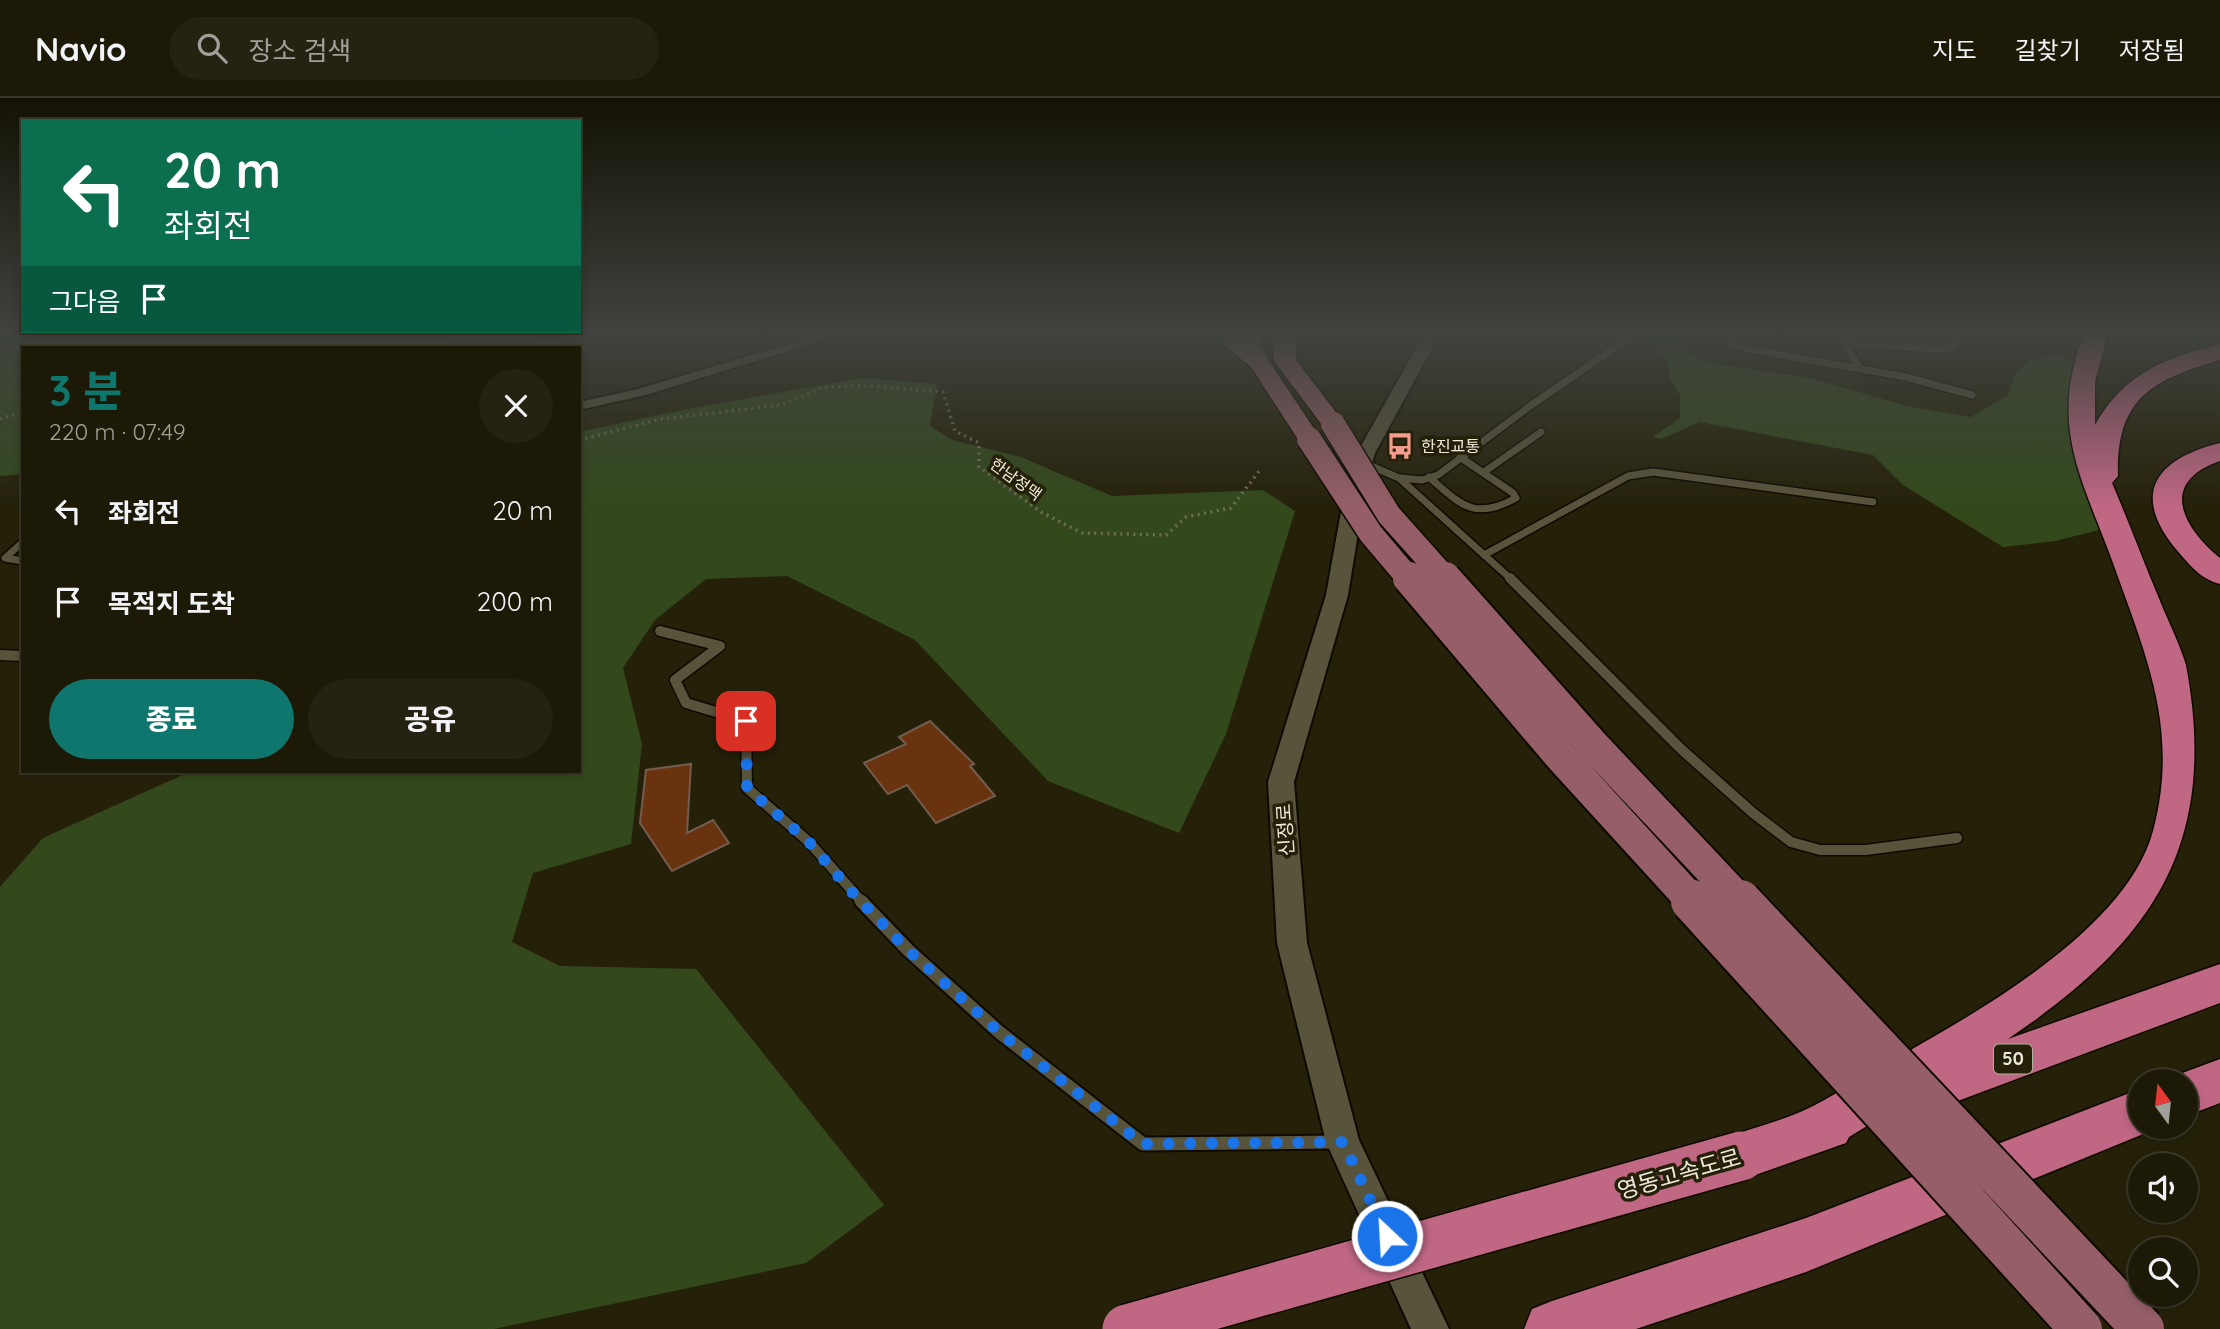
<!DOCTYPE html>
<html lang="ko">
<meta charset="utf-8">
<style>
body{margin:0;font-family:Quicksand,"Noto Sans KR",sans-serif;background:#252211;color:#f1f3f6;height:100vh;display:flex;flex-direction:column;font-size:26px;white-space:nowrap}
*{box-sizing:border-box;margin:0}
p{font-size:23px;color:#a0a09b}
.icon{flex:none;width:38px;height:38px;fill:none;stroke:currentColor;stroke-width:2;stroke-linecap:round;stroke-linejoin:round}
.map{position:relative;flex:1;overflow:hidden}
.details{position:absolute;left:21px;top:248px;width:560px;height:427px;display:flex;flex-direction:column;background:#1c1907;border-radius:0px;box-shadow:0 4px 10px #0003,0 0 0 2px #3a3828}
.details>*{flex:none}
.banner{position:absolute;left:21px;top:21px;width:560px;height:214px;border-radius:0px;box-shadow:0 4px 10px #0003,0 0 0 2px #3a3828;background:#0b6e4f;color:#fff;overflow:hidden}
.needle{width:46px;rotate:345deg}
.controls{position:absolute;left:2128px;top:971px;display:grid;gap:14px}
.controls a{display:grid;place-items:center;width:70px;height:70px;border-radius:50%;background:#1c1907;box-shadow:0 4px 10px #0003,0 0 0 2px #3a3828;font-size:35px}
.pin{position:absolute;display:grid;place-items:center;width:60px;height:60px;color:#fff;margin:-30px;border-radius:14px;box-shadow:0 4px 10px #0006}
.me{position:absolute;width:77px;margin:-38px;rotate:335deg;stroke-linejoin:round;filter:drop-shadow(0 0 5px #0008)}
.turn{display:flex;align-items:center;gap:24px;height:147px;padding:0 28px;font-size:32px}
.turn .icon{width:91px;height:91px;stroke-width:2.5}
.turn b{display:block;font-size:49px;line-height:60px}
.then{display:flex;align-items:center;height:66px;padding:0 28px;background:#0003;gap:14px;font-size:26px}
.round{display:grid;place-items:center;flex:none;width:74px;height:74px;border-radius:37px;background:#252211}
.summary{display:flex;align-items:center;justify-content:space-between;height:119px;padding:0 28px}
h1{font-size:42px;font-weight:800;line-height:52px;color:#0f766e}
.cta{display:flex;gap:14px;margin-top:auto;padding:14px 28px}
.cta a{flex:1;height:80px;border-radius:42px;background:#0f766e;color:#fff;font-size:28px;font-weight:800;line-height:80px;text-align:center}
.cta a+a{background:#252211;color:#f1f3f6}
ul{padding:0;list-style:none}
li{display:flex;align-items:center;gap:21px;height:91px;padding:0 28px}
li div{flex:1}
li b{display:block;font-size:26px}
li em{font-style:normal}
header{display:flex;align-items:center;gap:42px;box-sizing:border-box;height:98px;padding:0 35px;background:#1c1907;border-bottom:2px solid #3a3828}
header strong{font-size:33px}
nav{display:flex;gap:38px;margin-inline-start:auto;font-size:24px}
.search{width:490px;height:63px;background:#252211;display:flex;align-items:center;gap:18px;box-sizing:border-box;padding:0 24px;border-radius:38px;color:#a0a09b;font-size:26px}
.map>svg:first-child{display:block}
.green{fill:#33491c}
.building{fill:#69330f;stroke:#745c4e;stroke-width:2}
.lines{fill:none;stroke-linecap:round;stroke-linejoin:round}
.service-far2-casing{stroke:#0e0a00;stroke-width:10}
.service-far1-casing{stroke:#0e0a00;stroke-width:13}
.service-casing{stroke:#0e0a00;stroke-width:17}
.minor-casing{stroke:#0e0a00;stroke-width:4}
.tertiary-casing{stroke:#0e0a00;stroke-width:4}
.secondary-casing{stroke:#0e0a00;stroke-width:4}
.primary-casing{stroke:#0e0a00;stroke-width:3}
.motorway-casing{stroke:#0e0a00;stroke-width:3}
.path{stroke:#706c58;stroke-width:3.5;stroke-dasharray:2 4.5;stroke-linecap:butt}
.service-far2{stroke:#58533b;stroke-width:7}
.service-far1{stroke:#58533b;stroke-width:10}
.service{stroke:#58533b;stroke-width:13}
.minor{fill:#58533b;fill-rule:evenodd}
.tertiary{fill:#58533b;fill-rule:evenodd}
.secondary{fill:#775951;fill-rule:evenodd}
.primary{fill:#965f67;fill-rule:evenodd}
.motorway{fill:#c06784;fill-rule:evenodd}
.primary-bridge-far2-casing{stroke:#0e0a00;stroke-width:27;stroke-linecap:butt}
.primary-bridge-far1-casing{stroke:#0e0a00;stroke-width:36;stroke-linecap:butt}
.primary-bridge-casing{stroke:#0e0a00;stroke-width:46;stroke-linecap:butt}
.motorway-bridge-casing{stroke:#0e0a00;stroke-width:52;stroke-linecap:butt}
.primary-bridge-far2{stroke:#965f67;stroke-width:24}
.primary-bridge-far1{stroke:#965f67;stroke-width:32}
.primary-bridge{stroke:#965f67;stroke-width:42}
.motorway-bridge{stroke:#c06784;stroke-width:49}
.route{stroke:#1a73e8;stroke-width:12;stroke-dasharray:0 21.6}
.labels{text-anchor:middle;stroke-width:7;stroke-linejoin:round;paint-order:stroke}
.far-poi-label{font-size:16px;fill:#edeadc;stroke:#252109;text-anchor:start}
.far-street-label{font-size:16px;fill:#edeadc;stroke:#252109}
.shield{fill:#252109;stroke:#b1ae9d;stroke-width:2}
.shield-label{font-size:18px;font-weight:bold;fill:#edeadc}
.street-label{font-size:19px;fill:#edeadc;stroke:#252109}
.near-street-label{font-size:23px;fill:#edeadc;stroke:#252109}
</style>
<header>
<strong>Navio</strong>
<div class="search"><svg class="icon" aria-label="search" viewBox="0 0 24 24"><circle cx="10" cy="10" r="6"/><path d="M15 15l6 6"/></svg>장소 검색</div>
<nav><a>지도</a><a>길찾기</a><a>저장됨</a></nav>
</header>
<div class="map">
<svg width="2220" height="1231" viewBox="0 0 2220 1231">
<rect width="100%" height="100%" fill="#252109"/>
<path class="green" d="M0,236H486L427,250H23V376L0,378Z
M1652,236H1684L1689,255L1711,265L1810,280L1907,308L1971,319L2008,297L2015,276L2030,261L2059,257L2075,265C2062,320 2085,378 2099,432L2055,443L2003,449L1903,387L1873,357L1700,324L1661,341L1653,339L1680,320V297L1670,280L1667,262L1650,245Z
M861,280L937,286L930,328L952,342L1021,359L1112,398L1263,392L1295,413L1226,636L1179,735L1048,683L915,542L787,478L706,481L655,522L623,570L642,646L631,746L533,775L512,844L560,868L696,871L884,1107L806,1165L494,1231H0V789L43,740L189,674H579V334L682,312Z"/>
<path class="building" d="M930,623L974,666L970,668L995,698L936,725L907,687L888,696L864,665L906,646L899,639Z
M691,666L687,735L713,722L729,745L672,773L640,725L646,672Z"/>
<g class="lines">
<defs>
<path id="service-far2" d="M1727,236L1735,246L1747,251L1906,279L1972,297
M1838,236L1860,270
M1844,245L1939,251L1950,250L1957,240
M1364,365L1399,380L1512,482
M1484,374L1541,334
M1429,379C1461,407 1474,423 1516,400L1513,395L1460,359
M1400,380L1422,382L1438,377L1530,308L1635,236
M23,444L5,460L23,463
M1484,457L1628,378L1653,374L1873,404"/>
<path id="service-far1" d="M1510,480L1681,651L1753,715L1791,744L1820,752H1866L1957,740
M660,533L720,548L675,582L686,605L746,623L747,690L809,744L863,805
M0,557L23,558"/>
<path id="service" d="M861,803L908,852L999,934L1143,1046L1337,1044"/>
<path id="minor" d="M563,236H583L546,250H527Z
M822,236H843L646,297L579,312V304L638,291Z
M910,236H923V237L917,241Z"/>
<path id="tertiary" d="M1424,236H1440L1375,355L1366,386L1348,497L1294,684L1307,845L1359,1042L1449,1231H1411L1326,1044L1277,845L1268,684L1326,497L1346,386L1357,355Z"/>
<path id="secondary" d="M1240,236H1258L1269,265L1266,269H1252Z"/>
<path id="primary" d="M1217,236H1238L1267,260L1321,341L1317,346L1309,348L1301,346L1251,269L1222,245Z
M1274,236H1296V262L1345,326L1341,331H1325L1277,267L1274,262Z"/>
<path id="motorway" d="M2084,236H2108L2095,283V327C2124,275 2165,260 2220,246V262C2151,282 2116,301 2118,378L2112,385C2128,422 2142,460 2158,498C2167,521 2179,544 2186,567C2220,750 2150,845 2008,941L2220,866V905L1896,1026L1880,1020L1849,1039L1846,1045L1741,1082L1723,1075L1716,1058L1723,1041C1746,1032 1770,1026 1793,1017C1822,1006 1850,986 1877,971C1965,921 2125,836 2153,733C2180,632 2146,558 2113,465C2082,380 2048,328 2084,236Z
M2220,345V363C2159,384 2181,428 2220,460V486C2203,482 2192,470 2181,457C2130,400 2151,362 2220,345Z
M2220,961V1005L2186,1018V984H2167L2169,980Z
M2140,991V1029L2158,1030L1806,1174L1636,1231H1524L1532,1211L1552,1203L1806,1120Z"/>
</defs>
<use href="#service-far2" class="service-far2-casing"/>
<use href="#service-far1" class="service-far1-casing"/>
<use href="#service" class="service-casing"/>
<use href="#minor" class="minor-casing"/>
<use href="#tertiary" class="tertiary-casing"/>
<use href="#secondary" class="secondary-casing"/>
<use href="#primary" class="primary-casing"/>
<use href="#motorway" class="motorway-casing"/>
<path class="path" d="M0,321L23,314
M579,342L661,321L781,307L824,289L875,288L943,294L955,333L979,345V369L1041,414L1082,435L1166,437L1186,419L1231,410L1260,372"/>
<use href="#service-far2" class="service-far2"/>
<use href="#service-far1" class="service-far1"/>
<use href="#service" class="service"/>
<use href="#minor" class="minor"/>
<use href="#tertiary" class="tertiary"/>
<use href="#secondary" class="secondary"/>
<use href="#primary" class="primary"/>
<use href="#motorway" class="motorway"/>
<defs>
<path id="primary-bridge-far2" d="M1333,326L1389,417L1447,482
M1309,341L1371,436L1410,482"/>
<path id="primary-bridge-far1" d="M1409,480L1560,658L1694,805
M1445,480L1594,648L1742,805"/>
<path id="primary-bridge" d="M1692,803L2081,1231
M1740,803L2143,1231"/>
<path id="motorway-bridge" d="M1127,1231L1741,1058"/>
</defs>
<use href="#primary-bridge-far2" class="primary-bridge-far2-casing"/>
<use href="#primary-bridge-far1" class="primary-bridge-far1-casing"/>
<use href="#primary-bridge" class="primary-bridge-casing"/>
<use href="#motorway-bridge" class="motorway-bridge-casing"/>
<use href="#primary-bridge-far2" class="primary-bridge-far2"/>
<use href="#primary-bridge-far1" class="primary-bridge-far1"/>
<use href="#primary-bridge" class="primary-bridge"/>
<use href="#motorway-bridge" class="motorway-bridge"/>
</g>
<linearGradient id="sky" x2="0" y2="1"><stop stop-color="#141205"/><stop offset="0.58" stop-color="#40433e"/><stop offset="1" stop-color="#40433e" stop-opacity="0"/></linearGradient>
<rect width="2220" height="409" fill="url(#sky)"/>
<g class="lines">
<path class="route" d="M746,623L747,690L809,744L850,792L908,852L999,934L1143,1046L1343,1044L1387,1138"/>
</g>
<defs>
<symbol id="bus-bare" viewBox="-9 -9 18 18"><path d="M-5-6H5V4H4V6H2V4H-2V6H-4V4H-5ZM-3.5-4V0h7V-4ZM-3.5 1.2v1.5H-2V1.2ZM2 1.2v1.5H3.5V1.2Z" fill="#f49d8c" stroke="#252109" stroke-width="2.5" paint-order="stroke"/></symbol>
</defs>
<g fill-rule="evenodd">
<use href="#bus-bare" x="1381" y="329" width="38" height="38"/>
</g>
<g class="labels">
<g class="far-poi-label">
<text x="1421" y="354">한진교통</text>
</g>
<g class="far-street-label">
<text transform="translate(1016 381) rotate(36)" y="6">한남정맥</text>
</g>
<rect class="shield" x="1994" y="946.5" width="38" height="29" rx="5"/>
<g class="shield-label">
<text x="2013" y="967">50</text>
</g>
<g class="street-label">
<text transform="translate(1285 732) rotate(-94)" y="7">신정로</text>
</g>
<g class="near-street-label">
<text transform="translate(1679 1076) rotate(-16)" y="8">영동고속도로</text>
</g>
</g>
</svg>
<div class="controls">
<a><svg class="needle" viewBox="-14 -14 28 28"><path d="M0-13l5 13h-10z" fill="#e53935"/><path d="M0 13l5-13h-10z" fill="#a0a09b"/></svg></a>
<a><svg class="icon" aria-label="sound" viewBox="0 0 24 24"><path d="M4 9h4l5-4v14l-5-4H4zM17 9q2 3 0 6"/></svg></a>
<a><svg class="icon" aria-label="search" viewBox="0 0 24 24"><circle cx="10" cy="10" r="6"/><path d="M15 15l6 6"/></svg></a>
</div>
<div class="pin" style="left:746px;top:623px;background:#d93025"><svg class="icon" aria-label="arrive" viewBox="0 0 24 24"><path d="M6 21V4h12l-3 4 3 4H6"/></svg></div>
<svg class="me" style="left:1387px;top:1138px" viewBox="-20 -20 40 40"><circle r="17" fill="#1a73e8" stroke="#fff" stroke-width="3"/><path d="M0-11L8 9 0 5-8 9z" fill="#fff"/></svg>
<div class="banner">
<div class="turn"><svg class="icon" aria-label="left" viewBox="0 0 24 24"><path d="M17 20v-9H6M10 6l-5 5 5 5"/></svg><div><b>20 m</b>좌회전</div></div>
<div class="then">그다음<svg class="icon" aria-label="arrive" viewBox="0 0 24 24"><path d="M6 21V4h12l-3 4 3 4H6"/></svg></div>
</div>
<section class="details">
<div class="summary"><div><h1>3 분</h1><p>220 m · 07:49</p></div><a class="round"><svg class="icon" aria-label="close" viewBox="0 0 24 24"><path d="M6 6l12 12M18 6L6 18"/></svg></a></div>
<ul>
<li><svg class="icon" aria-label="left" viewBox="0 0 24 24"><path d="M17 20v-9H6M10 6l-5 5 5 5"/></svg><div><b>좌회전</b></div><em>20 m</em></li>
<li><svg class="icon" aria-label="arrive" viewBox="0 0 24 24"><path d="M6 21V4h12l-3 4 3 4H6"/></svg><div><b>목적지 도착</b></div><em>200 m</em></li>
</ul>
<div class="cta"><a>종료</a><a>공유</a></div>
</section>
</div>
